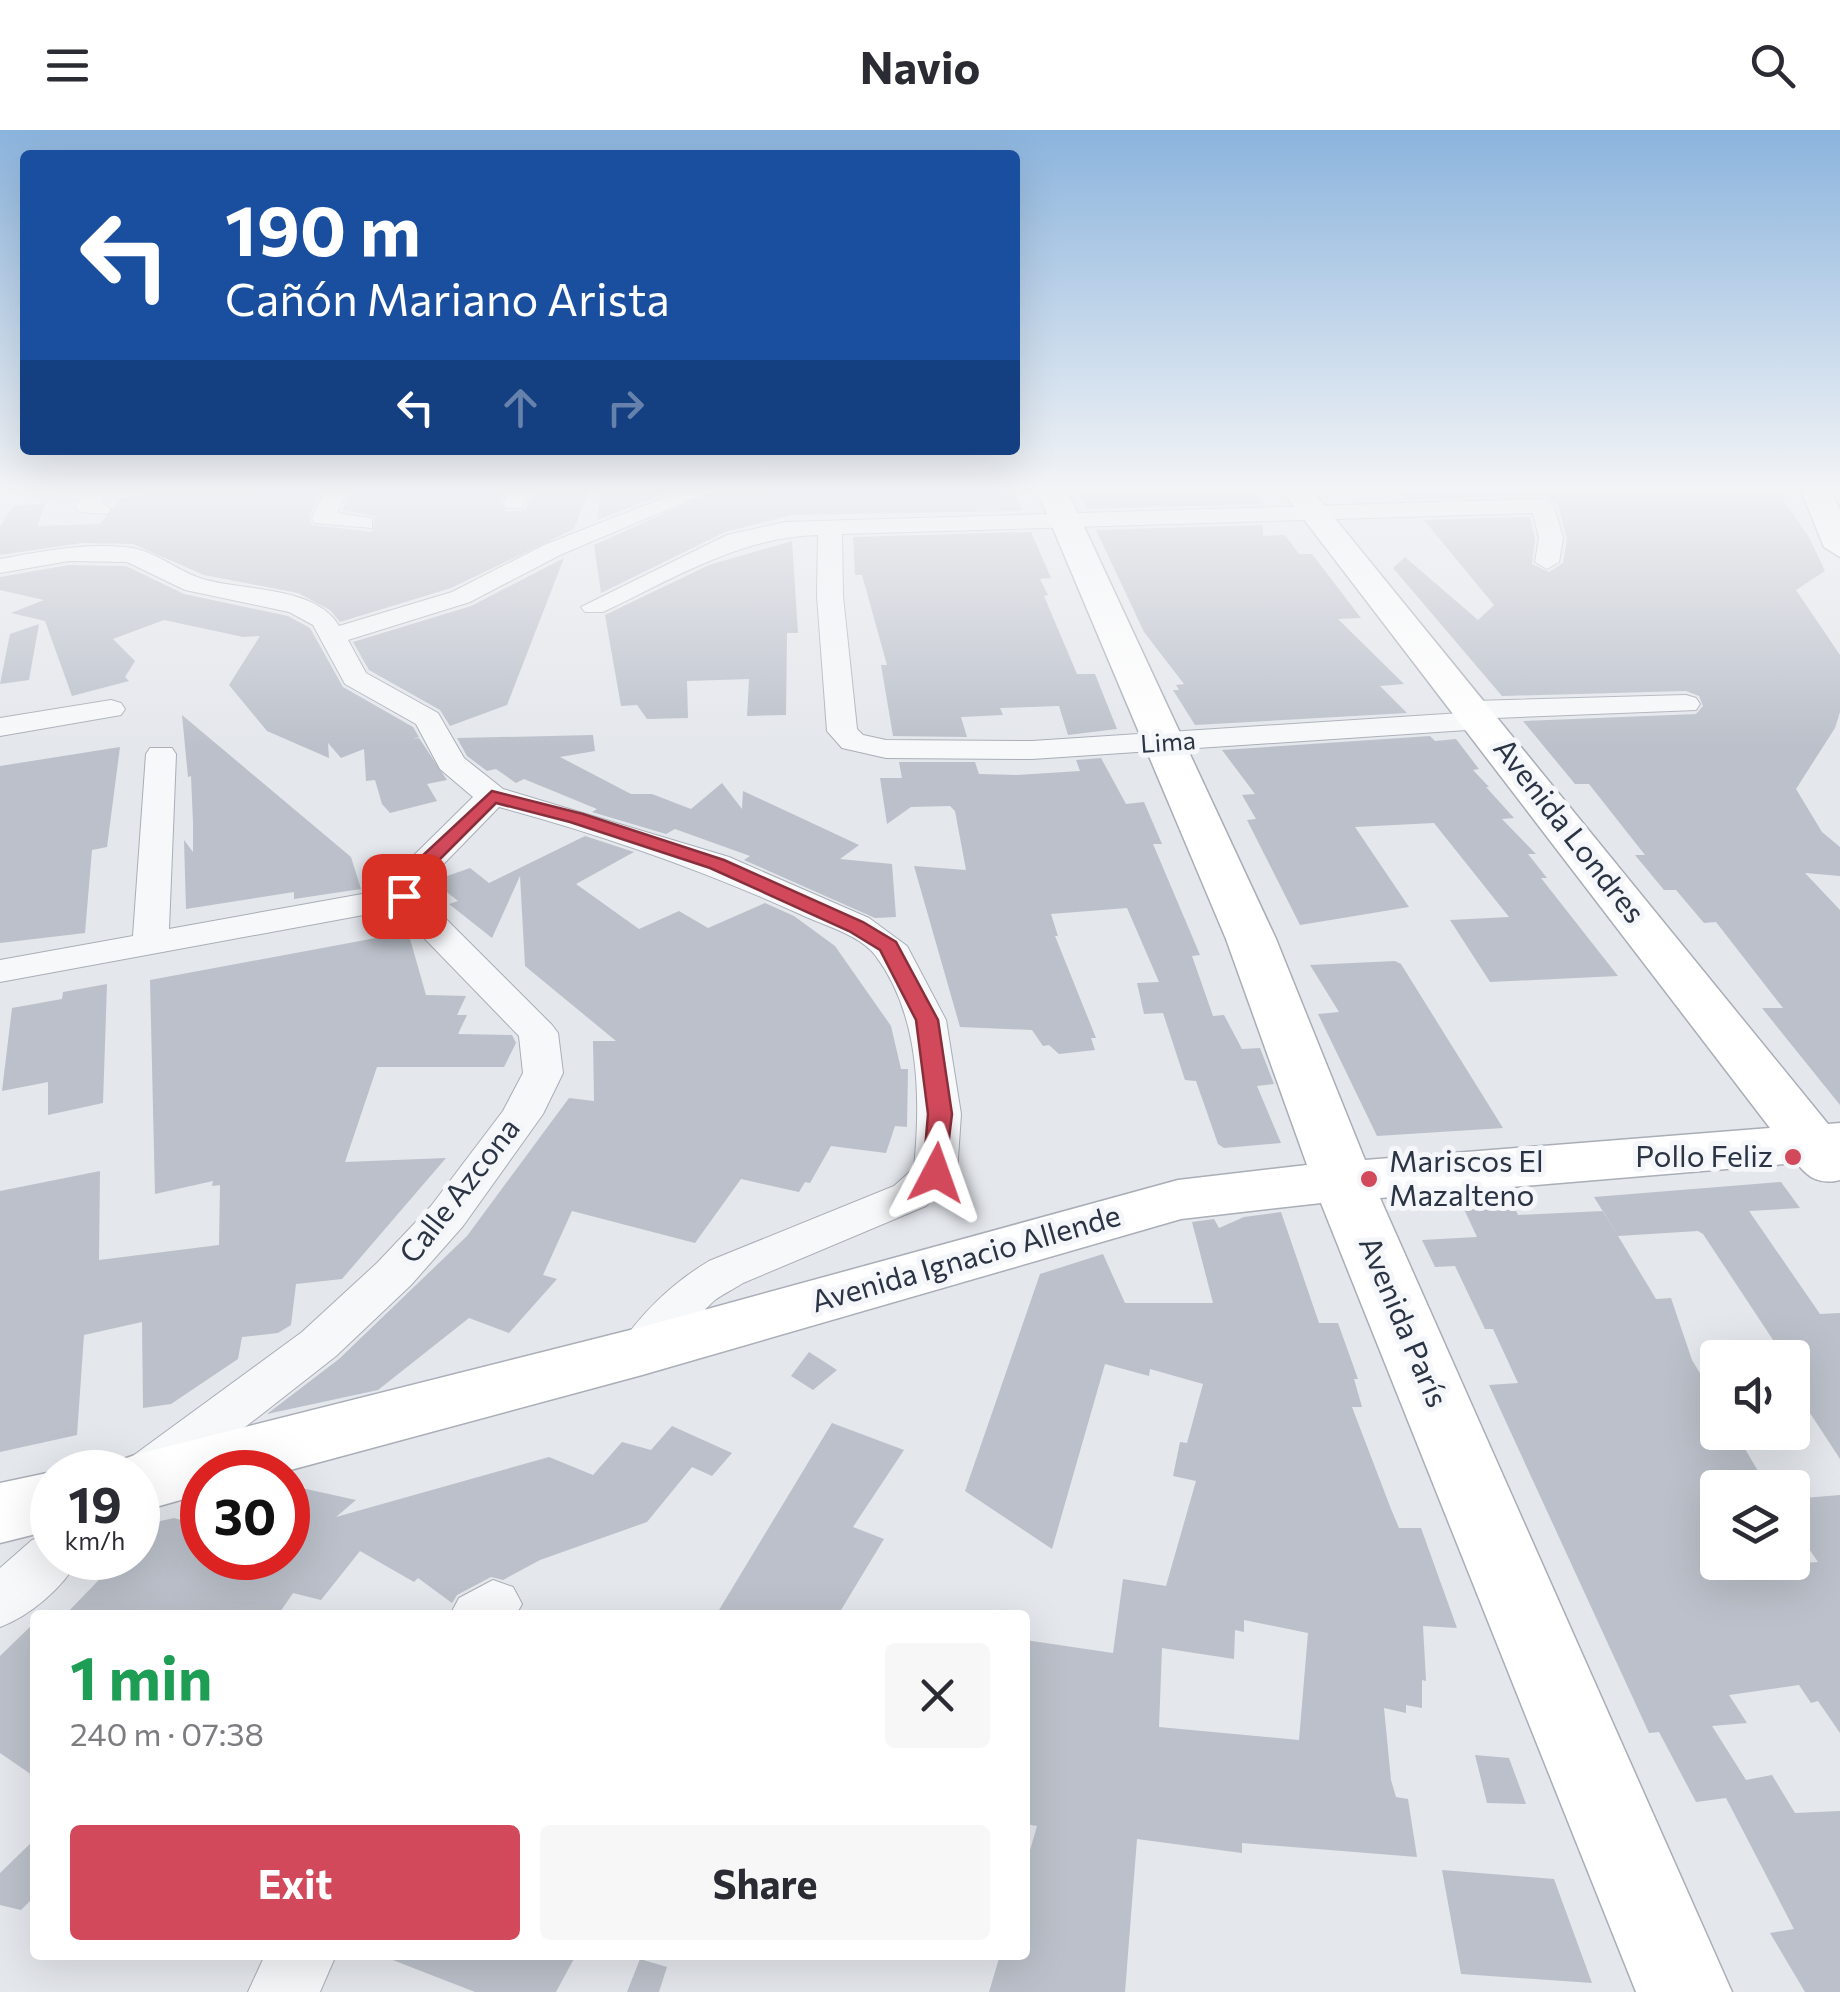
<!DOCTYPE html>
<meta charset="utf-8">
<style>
body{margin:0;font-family:Commissioner,sans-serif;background:#f7f7f7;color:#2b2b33;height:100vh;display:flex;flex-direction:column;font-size:38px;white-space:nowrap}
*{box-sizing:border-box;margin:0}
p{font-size:32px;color:#7c7c81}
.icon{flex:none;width:55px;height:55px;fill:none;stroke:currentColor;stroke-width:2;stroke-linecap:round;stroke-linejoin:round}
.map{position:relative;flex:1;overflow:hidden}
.sheet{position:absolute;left:30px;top:1480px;width:1000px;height:350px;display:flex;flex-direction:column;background:#fff;border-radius:10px;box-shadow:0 10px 40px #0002}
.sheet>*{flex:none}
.top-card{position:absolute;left:20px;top:20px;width:1000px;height:305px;border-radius:10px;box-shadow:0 10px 40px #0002;background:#1a4fa0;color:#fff;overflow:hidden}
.controls{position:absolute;left:1700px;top:1210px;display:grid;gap:20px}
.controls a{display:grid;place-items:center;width:110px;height:110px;border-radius:10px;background:#fff;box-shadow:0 10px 40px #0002;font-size:50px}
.speed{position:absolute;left:30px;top:1320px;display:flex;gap:20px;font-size:50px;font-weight:700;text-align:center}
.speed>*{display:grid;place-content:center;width:130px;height:130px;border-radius:50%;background:#fff;box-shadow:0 10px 40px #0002;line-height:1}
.speed small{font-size:25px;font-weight:400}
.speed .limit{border:15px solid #d22;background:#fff;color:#111}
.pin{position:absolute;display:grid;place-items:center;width:85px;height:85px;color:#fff;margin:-42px;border-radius:20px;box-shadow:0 5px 15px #0006}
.me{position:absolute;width:110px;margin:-55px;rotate:4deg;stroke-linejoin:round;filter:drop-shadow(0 0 8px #0008)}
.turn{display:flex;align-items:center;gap:35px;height:210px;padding:0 40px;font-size:45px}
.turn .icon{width:130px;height:130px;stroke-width:2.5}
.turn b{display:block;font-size:70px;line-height:85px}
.lanes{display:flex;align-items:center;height:95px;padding:0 40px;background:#0003;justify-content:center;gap:50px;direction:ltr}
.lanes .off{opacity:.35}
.round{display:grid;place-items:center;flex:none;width:105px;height:105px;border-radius:10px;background:#f7f7f7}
.head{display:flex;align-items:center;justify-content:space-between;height:170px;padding:0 40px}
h1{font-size:60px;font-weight:700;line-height:75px;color:#1e9e55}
.action{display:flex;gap:20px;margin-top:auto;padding:20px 40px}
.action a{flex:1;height:115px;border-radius:10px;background:#d1495b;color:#fff;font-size:40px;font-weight:700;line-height:115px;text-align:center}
.action a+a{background:#f7f7f7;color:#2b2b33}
header{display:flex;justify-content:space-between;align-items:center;height:130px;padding:0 40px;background:#fff;font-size:45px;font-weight:700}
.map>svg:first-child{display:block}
.building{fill:#bbc0ca;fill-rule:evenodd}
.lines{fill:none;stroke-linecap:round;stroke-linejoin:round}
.street-casing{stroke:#a9aeb7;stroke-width:2}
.secondary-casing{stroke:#a9aeb7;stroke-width:3}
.street{fill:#f7f8fa;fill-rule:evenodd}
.secondary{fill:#fff;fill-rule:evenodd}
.route{fill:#d1495b;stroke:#882f3b;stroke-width:2.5}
.poi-dot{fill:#d1495b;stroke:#f4f6f9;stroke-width:4}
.labels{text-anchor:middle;stroke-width:10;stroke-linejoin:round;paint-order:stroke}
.far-street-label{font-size:25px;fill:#2b3445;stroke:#f4f6f9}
.street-label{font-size:30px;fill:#2b3445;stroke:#f4f6f9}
.poi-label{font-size:30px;fill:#2b3445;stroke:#f4f6f9;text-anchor:end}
</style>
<header><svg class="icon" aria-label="menu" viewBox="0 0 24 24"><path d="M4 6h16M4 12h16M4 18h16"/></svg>Navio<svg class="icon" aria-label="search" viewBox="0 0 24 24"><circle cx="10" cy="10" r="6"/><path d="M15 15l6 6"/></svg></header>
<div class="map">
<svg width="1840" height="1862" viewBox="0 0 1840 1862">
<rect width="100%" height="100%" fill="#e4e7ec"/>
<path class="building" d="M145,358H322L309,386L312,395L372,402L375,386L342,380L352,358H506L500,371L506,382L525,380L536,358H590L574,399L451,458L340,492L330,480L298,463L204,445L133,414L82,413L0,425V397L13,376L46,373L37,396L100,394L123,366L141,365Z
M601,358H680L597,390Z
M721,358H1012L1022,381L792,385L725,402L601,463L594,415Z
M1077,358H1252L1262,374L1087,379Z
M1397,358H1775L1809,407L1825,441L1796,460L1840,525V582L1835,598L1796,659L1822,702L1840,717V746L1805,743L1840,780V975L1762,878H1783L1716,792L1704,793L1676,760H1664L1635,725H1645L1589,654H1575L1523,591L1696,584L1703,576L1699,566L1686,561L1502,566L1393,438L1405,427L1478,490L1494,475L1424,390L1530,387L1535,408L1532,434L1549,442L1563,433L1567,409L1558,375L1543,365L1407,369Z
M1263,395V406L1285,405L1299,424H1312L1361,488L1338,489L1404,554L1380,556L1407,583L1195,595L1173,560H1179L1176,555L1184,554L1144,502L1096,400Z
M1031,402L1051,448L1040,449L1048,465L1044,466L1077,544H1095L1117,599L1068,605L1059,576L1000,578L1003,585L961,587L967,607L893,606L881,535H887L862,445H855L853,407Z
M792,411L798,503H787L786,585L747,586L749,549L687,551L688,588L647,589L637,575L621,576L605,485L709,435Z
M564,428L507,575L450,596L440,580L369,540L353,512L471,476Z
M69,435L126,436L184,464L288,486L310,498L343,557L413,597L419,607L413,609L419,608L447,650L427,654L437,671L390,683L382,674L375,650L366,651L364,619L341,628L328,613L329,628L267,601L229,555L260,506L243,507L164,490L113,509L135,531L125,547L129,551L72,566L45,491L11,483L44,470L0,460V447Z
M39,494L29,550L0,554L10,504Z
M182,585L351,727L361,759L294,769V762L186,779L184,710L193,722V693L191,646L188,647Z
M593,605L595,621L560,627L631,664H652L691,679L722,653L742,679L743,661L859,715L840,729L892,734L896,787L875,788L744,730L750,726L675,699L666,704L592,682L597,679L524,649L516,653L496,639L487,641L467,626L457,608Z
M1430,606L1435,611L1456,609L1479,639L1473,640L1489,657H1486L1514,688L1502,689L1536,724H1528L1547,748H1541L1618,846L1490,852L1450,790L1509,787L1434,693L1355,697L1409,777L1300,795L1247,690L1256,689L1242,665L1255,664L1222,620Z
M120,617L107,717L92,720L85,803L0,813V636Z
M1101,628L1126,674L1144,672L1162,714H1153L1200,825L1192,826L1213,886L1224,885L1242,919L1260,918L1274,954L1257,956L1281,1013L1224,1018L1218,1014L1196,951L1185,950L1163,883L1144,884L1137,853L1159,852L1127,778L1051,784L1058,806H1055L1096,908H1091L1095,920L1059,924L1049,915L1043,916L1032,900L960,897L914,736L966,740L955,681L950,676L911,677L887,694L880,648H902L899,632H975L979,644L1017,645L1080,641L1076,630Z
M585,706L634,722L576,754L639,799L679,781L708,798L765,773L794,786L835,816L891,896L901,939H908L907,997L895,996L886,1023L831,1016L810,1053L805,1052L799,1062L741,1049L695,1113L572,1081L543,1145L557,1149L509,1203L469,1188L378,1260L267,1284L339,1229L467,1106L569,968L594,971L593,911H616L525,836L520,746L492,808L449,774L458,771L433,751L470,738L489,753Z
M408,802L426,865L466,866L457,885H467L458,904L512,905L516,913L504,937H377L345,1032L446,1028L342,1149L296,1154L291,1195L278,1203L242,1207L238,1229L171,1274L143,1278L142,1192L84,1205L77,1305L0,1322V1061L100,1041L99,1130L219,1115L220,1055L212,1056L213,1051L155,1064L150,850Z
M1395,831L1401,834L1503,998L1377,1006L1318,884L1339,882L1310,835Z
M107,854L103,973L48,985V952L2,961L12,878L62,869L63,862Z
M1781,1052L1800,1078L1749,1081L1820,1184L1840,1183V1329L1795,1260L1806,1259L1792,1239V1228H1785L1703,1104L1698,1101L1618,1106L1594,1067Z
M1513,1073L1518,1085L1603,1081L1656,1169L1671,1168L1692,1230L1718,1273V1302H1735L1768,1358H1718V1432H1728L1731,1438L1818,1432L1792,1394V1369L1840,1365V1603L1818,1571L1811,1573L1799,1555L1729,1565L1747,1593L1712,1596L1746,1650L1772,1645L1795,1683L1840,1681V1862H1805L1770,1803L1794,1799L1726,1668L1696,1672L1659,1602L1649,1603L1489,1255L1518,1253L1493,1199H1485L1455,1136L1435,1137L1422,1110L1477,1107L1463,1077Z
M1281,1082L1319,1193H1338L1358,1249H1354L1362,1277H1352L1391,1379L1399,1398H1421L1457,1498L1423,1496L1426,1551L1422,1550V1578L1406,1575V1583L1384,1578L1391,1650L1396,1667L1408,1669L1417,1727L1242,1713V1723L1137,1709L1125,1862H989L1000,1825H1025V1738L1037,1696L1025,1694V1510L1113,1523L1123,1449L1166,1456L1196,1351L1173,1346L1180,1312L1187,1313L1203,1254L1150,1239L1149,1246L1105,1234L1052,1419L965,1361L1040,1144L1103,1124L1125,1173H1213L1192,1092L1214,1089L1219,1098L1244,1087ZM1244,1490L1308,1503L1299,1610L1159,1597L1162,1518L1234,1529L1235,1500L1244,1502Z
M809,1222L837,1240L813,1260L791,1246Z
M832,1293L904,1320L853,1397L884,1409L838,1485H716Z
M672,1296L732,1323L712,1346L692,1337L647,1392L540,1430L503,1450L491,1447L457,1465L452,1473L418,1448L414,1452L360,1421L321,1470L293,1463L278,1485H65L120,1428H138V1396L174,1388L202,1396V1428H288V1355L356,1370L336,1387L549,1327L593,1345L622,1312L651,1320Z
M35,1492V1647L0,1623V1526Z
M1475,1625L1509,1628L1526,1674L1487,1673Z
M35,1709V1766L21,1780L0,1775V1743Z
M1442,1740L1554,1749L1592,1853L1461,1844Z
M576,1825L556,1862H475L385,1827Z
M640,1829L667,1837L659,1862H627Z"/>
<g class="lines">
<defs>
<path id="street" d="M85,358H107L100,372L111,379L108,384L79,382L76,377Z
M326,358H348L337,383L372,388V398L315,393L312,388Z
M510,358H532L522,378H506L503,373Z
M689,358H718L560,425L470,472L348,510L366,543L438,583L464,628L503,659L729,727L869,788L907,816L946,890L961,984L957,1043L926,1076L743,1153C734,1159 723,1164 715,1170C685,1195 670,1247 625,1234L617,1221C638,1185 674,1152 709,1131L894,1056L914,1038C921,968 920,884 875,825C860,805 823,795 802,785C703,740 603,705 499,677L429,749L422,765L552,895L558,903L563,943L543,984L463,1096L411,1155L336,1226L157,1366L138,1372V1342H116L119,1336L302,1202L377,1133L431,1076L503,981L523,943L519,906L396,779L0,852V830L133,806L146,624L150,618H172L176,624L169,799L390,759L401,738L473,667L440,639L416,594L345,554L313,495L289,482L185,460L127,432L69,431L0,443V429C43,421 88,412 132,418C157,422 179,442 203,449C243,461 316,456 339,496L452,462L544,415Z
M1543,369L1554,376L1563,408L1559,432L1547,439L1535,432L1539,408L1533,383L842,404L843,466L857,599L863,605L886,610L1032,611L1461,583L1464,574L1474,571L1686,565L1696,568L1700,574L1696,580L1495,588L1492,596L1482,599L1032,629L886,628L842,618L827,601L817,466L818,405C739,407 673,449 603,482H585L581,477L727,405L785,392Z
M111,570L121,573L125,579L121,585L0,606V588Z
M52,1403V1428H79C64,1457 30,1486 0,1497V1438L32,1410Z
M493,1450L513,1457L522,1474L516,1485H450L459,1468Z
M265,1825H336L320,1862H248Z"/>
<path id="secondary" d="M1036,358H1066L1276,809L1365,1030L1770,998L1280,358H1310L1828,994L1840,993V1050C1820,1055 1808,1048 1797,1033L1380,1068L1732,1862H1636L1321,1073L1181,1089L642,1245L283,1342H202V1364L138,1382V1342H107L112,1333L138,1324L642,1197L1178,1050L1307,1035L1226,809Z
M1800,358H1830L1840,380V427L1824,417Z
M52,1342V1400L0,1413V1353Z"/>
</defs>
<use href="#street" class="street-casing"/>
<use href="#secondary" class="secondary-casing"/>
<use href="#street" class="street"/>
<use href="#secondary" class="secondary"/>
</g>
<linearGradient id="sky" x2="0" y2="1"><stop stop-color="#8bb4dd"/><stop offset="0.58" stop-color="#f3f4f6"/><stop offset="1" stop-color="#f3f4f6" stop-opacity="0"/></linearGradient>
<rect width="1840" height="618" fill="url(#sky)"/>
<path class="route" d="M492,661L583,684L724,730L863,792L896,812L938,890L952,984L944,1049L936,1051L923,1043L928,984L916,890L880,820L849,801L710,738L570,692L496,673L422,747L411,771H397L394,766L406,741Z"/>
<g class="poi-dot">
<circle cx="1793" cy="1027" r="10"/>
<circle cx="1369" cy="1049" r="10"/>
</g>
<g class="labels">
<g class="far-street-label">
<text transform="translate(1168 612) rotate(-4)" y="9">Lima</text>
</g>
<g class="street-label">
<text transform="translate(1569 701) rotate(52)" y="10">Avenida Londres</text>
<text transform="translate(460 1061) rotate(-52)" y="10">Calle Azcona</text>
<text transform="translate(966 1129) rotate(-16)" y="10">Avenida Ignacio Allende</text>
<text transform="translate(1403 1192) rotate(67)" y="10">Avenida París</text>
</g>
<g class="poi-label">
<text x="1773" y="1037">Pollo Feliz</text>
<text x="1389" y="1042" text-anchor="start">Mariscos El<tspan x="1389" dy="34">Mazalteno</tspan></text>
</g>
</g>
</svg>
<div class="controls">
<a><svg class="icon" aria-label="sound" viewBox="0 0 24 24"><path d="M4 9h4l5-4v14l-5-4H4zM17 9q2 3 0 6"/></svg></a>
<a><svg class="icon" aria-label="layers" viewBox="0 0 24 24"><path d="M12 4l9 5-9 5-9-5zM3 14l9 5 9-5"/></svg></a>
</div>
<div class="speed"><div>19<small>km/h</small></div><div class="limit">30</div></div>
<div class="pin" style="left:404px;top:766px;background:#d93025"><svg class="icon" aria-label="arrive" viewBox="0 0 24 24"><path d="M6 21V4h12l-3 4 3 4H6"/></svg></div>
<svg class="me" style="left:936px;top:1043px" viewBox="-20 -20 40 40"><path d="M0-17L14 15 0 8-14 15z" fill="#d1495b" stroke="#fff" stroke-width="4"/></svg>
<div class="top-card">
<div class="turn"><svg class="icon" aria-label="left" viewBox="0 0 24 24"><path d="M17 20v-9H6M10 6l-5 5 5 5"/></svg><div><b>190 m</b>Cañón Mariano Arista</div></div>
<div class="lanes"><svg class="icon" aria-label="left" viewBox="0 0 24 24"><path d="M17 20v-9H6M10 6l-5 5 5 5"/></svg><svg class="icon off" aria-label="ahead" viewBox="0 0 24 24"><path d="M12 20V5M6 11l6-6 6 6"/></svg><svg class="icon off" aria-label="right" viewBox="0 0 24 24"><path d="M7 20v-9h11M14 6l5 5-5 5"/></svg></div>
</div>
<section class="sheet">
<div class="head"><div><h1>1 min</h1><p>240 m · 07:38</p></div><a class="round"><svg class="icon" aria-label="close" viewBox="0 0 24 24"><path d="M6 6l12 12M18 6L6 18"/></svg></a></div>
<div class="action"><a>Exit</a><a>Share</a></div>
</section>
</div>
